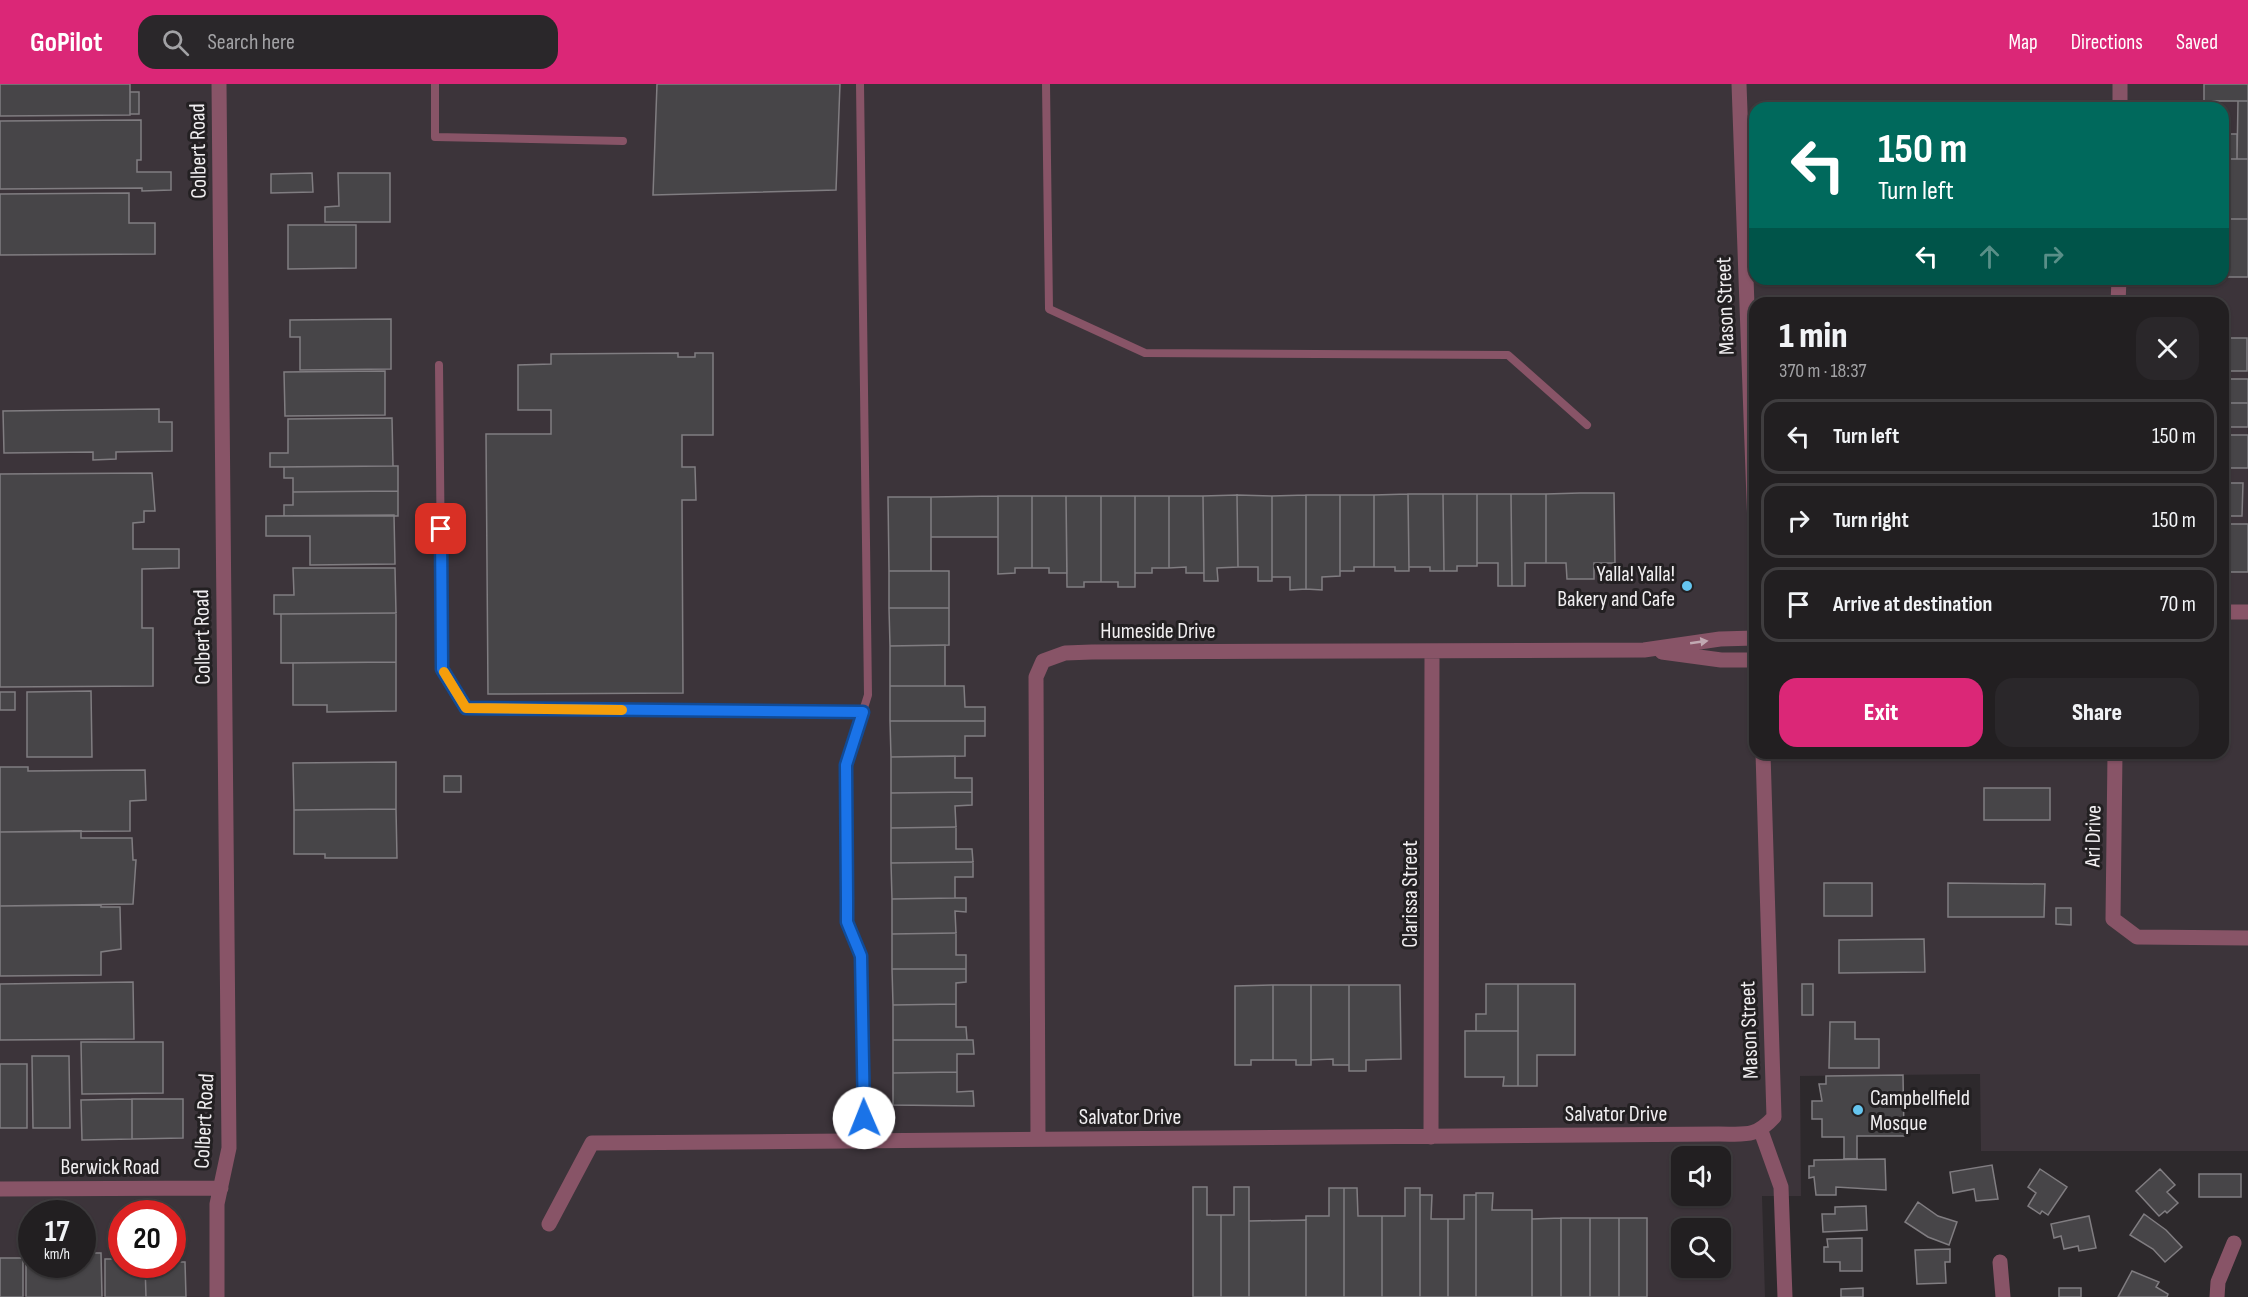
<!DOCTYPE html>
<meta charset="utf-8">
<style>
body{margin:0;font-family:"Sofia Sans Condensed",sans-serif;background:#2a272a;color:#f1f3f6;height:100vh;display:flex;flex-direction:column;font-size:22px;white-space:nowrap}
*{box-sizing:border-box;margin:0}
p{font-size:20px;color:#a2a2a5}
.icon{flex:none;width:33px;height:33px;fill:none;stroke:currentColor;stroke-width:2;stroke-linecap:round;stroke-linejoin:round}
.map{position:relative;flex:1;overflow:hidden}
.panel{position:absolute;left:1749px;top:213px;width:480px;height:462px;display:flex;flex-direction:column;background:#221f21;border-radius:18px;box-shadow:0 2px 4px #0004,0 0 0 2px #3f3d3f}
.panel>*{flex:none}
.guide{position:absolute;left:1749px;top:18px;width:480px;height:183px;border-radius:18px;box-shadow:0 2px 4px #0004,0 0 0 2px #3f3d3f;background:#00695c;color:#fff;overflow:hidden}
.controls{position:absolute;left:1671px;top:1062px;display:grid;gap:12px}
.controls a{display:grid;place-items:center;width:60px;height:60px;border-radius:12px;background:#221f21;box-shadow:0 2px 4px #0004,0 0 0 2px #3f3d3f;font-size:30px}
.speed{position:absolute;left:18px;top:1116px;display:flex;gap:12px;font-size:30px;font-weight:700;text-align:center}
.speed>*{display:grid;place-content:center;width:78px;height:78px;border-radius:50%;background:#221f21;box-shadow:0 2px 4px #0004,0 0 0 2px #3f3d3f;line-height:1}
.speed small{font-size:15px;font-weight:400}
.speed .limit{border:9px solid #d22;background:#fff;color:#111}
.pin{position:absolute;display:grid;place-items:center;width:51px;height:51px;color:#fff;margin:-26px;border-radius:12px;box-shadow:0 3px 9px #0006}
.me{position:absolute;width:66px;margin:-33px;rotate:359deg;stroke-linejoin:round;filter:drop-shadow(0 0 4px #0008)}
.turn{display:flex;align-items:center;gap:21px;height:126px;padding:0 30px;font-size:27px}
.turn .icon{width:78px;height:78px;stroke-width:2.5}
.turn b{display:block;font-size:42px;line-height:51px}
.lanes{display:flex;align-items:center;height:57px;padding:0 30px;background:#0003;justify-content:center;gap:30px;direction:ltr}
.lanes .off{opacity:.35}
.round{display:grid;place-items:center;flex:none;width:63px;height:63px;border-radius:18px;background:#2a272a}
.overview{display:flex;align-items:center;justify-content:space-between;height:102px;padding:0 30px}
h1{font-size:36px;font-weight:800;line-height:45px}
.action{display:flex;gap:12px;margin-top:auto;padding:12px 30px}
.action a{flex:1;height:69px;border-radius:18px;background:#db2777;color:#fff;font-size:24px;font-weight:800;line-height:69px;text-align:center}
.action a+a{background:#2a272a;color:#f1f3f6}
ul{padding:0;list-style:none}
li{display:flex;align-items:center;gap:18px;height:75px;margin:0 12px 9px;padding:0 18px;border:3px solid #3f3d3f;border-radius:18px}
li div{flex:1}
li b{display:block;font-size:22px}
li em{font-style:normal}
header{display:flex;align-items:center;gap:36px;box-sizing:border-box;height:84px;padding:0 30px;background:#db2777;color:#fff}
header strong{font-size:28px}
nav{display:flex;gap:33px;margin-inline-start:auto;font-size:21px}
.search{width:420px;height:54px;background:#2a272a;display:flex;align-items:center;gap:15px;box-sizing:border-box;padding:0 21px;border-radius:18px;color:#a2a2a5;font-size:22px}
.map>svg:first-child{display:block}
.built{fill:#3c343a;fill-rule:evenodd}
.building{fill:#474548;stroke:#807d81;stroke-width:1.5}
.lines{fill:none;stroke-linecap:round;stroke-linejoin:round}
.lane{stroke:#885467;stroke-width:8}
.street{stroke:#885467;stroke-width:15}
.oneway{fill:#c1a9b2}
.route-casing{stroke:#114b97;stroke-width:15}
.route{stroke:#1a73e8;stroke-width:10}
.slow{stroke:#f59e0b;stroke-width:10}
.poi-dot{fill:#65c5ef;stroke:#232022;stroke-width:2}
.labels{text-anchor:middle;stroke-width:6;stroke-linejoin:round;paint-order:stroke}
.street-label{font-size:22px;fill:#f0eef0;stroke:#232022}
.poi-label{font-size:22px;fill:#f0eef0;stroke:#232022;text-anchor:end}
</style>
<header>
<strong>GoPilot</strong>
<div class="search"><svg class="icon" aria-label="search" viewBox="0 0 24 24"><circle cx="10" cy="10" r="6"/><path d="M15 15l6 6"/></svg>Search here</div>
<nav><a>Map</a><a>Directions</a><a>Saved</a></nav>
</header>
<div class="map">
<svg width="2248" height="1213" viewBox="0 0 2248 1213">
<rect width="100%" height="100%" fill="#2d292c"/>
<path class="built" d="M0,0H2248V1067H1981L1980,990L1800,992L1801,1112H1762L1765,1213H0ZM1755,24H2223V195H1755ZM1755,219H2223V669H1755ZM1682,1072H1720V1112H1682ZM32,1130H82V1180H32ZM122,1130H172V1180H122ZM1682,1144H1720V1184H1682Z"/>
<path class="building" d="M0,0H130V31L0,32Z
M657,0H840L836,106L653,111Z
M2204,0H2248V17H2204Z
M130,8H139V30H130Z
M2238,17H2248V75H2237Z
M141,36V76H137V88H171V106L142,107V104L0,105V37Z
M2223,50H2237V75H2223Z
M2223,75H2248V135H2223Z
M312,89L313,108L271,109V90Z
M338,89H390V138H325V123L339,122Z
M129,109V139H155V170L0,171V110Z
M2223,135H2248V193H2223Z
M288,141H356V184L288,185Z
M391,235V285L300,286V253H290V236Z
M2223,254H2247V287H2223Z
M678,269V273H695V269H713V351H682V383H695L696,416H682L683,609L488,610L486,350H551V326H518V281L551,280V270Z
M385,287V331L285,332L284,288Z
M2223,295H2248V319H2223Z
M2223,319H2248V343H2223Z
M159,325V338H172V367L116,368V375L93,376V368L4,369L3,327Z
M392,334L393,382L270,383V369H288V335Z
M2223,351H2248V384H2223Z
M393,382H398V407L293,408V394H284V383Z
M152,389L155,427H144V438L133,439V465H179V484L142,485V544H153V602L0,603V390Z
M2223,399H2243L2242,432H2223Z
M398,407V432H284V421H293V408Z
M1580,409H1614L1615,479H1594V495H1567L1566,479H1546V410Z
M1408,410L1409,487H1395V483H1374V411Z
M1408,410H1443L1444,487H1430V483H1409Z
M1443,410H1477V482H1457V487H1444Z
M1477,410H1511L1512,502H1498V479H1477Z
M1511,410H1546V479H1525V502H1512Z
M1237,411L1238,483L1217,484L1218,497H1204L1203,412Z
M1237,411L1272,412V497H1258V483H1238Z
M1306,411V505L1290,506V493H1272V412Z
M1306,411H1340V492L1322,493V506L1306,505Z
M1340,411H1374V483H1354V487H1340Z
M998,412H1032V484H1015V489L998,490Z
M998,412V453H931V413Z
M1032,412H1066L1067,489H1049V484H1032Z
M1066,412H1101V498H1084V503H1067Z
M1101,412H1135V503H1118V498H1101Z
M1135,412H1169V484H1152V489H1135Z
M1169,412H1203L1204,489H1186V483L1169,484Z
M888,413H931V487H889Z
M394,431L395,480L310,481V452H266V432Z
M2223,440H2230L2229,499H2223Z
M2230,440H2248V488H2229Z
M293,484H395L396,529L274,530V511H294Z
M889,487H949V524H889Z
M889,524H949V561L890,562Z
M396,529V578L281,579V530Z
M945,561V602H890V562Z
M396,578V627L327,628V621H293V579Z
M890,602H964L965,623H985V637H890Z
M91,607L92,673H27V608Z
M0,608H15V626H0Z
M890,637H985V652H965V672L891,673Z
M955,672V694H972V708L891,709V673Z
M396,678V725L294,726L293,679Z
M0,683H28V687L145,686L146,716L130,717V747L0,748Z
M444,692H461V708H444Z
M1984,704H2050V736H1984Z
M972,708V721L955,722L956,743L891,744V709Z
M396,725L397,774H325V770H294V726Z
M956,743V765H972L973,778L891,779V744Z
M81,747V754H132L133,776H136L133,820L0,822V748Z
M973,778V793H955V814L892,815L891,779Z
M1824,799H1872V832H1824Z
M1948,799L2045,800L2044,833H1948Z
M955,814H966V828L955,827L956,849L892,850V815Z
M101,821V823H120L121,865L101,868V891L0,892V822Z
M2056,824H2071V841L2056,840Z
M956,849V871H966V885H892V850Z
M1924,855L1925,888L1839,889V856Z
M892,885H966V898L956,899V920L893,921Z
M133,898L134,955L0,956V900Z
M1486,900H1518V947H1476V930H1486Z
M1518,900H1575V971H1537V1002H1518Z
M1802,900H1813V931H1802Z
M1273,901V976H1251V981H1235V902Z
M1273,901H1311V981H1296V976H1273Z
M1311,901H1349V981H1333V975L1311,976Z
M1349,901H1400L1401,975L1366,976V987H1349Z
M956,920V943H966L967,956H893V921Z
M1830,938H1855V955H1879V984H1829Z
M1465,947H1518V1002H1503L1504,993H1465Z
M893,956H973L974,970H957V988L893,989Z
M81,958H163V1009L82,1010Z
M32,972H69L70,1044H33Z
M0,980H27V1044H0Z
M957,988V1008L973,1007L974,1022L893,1021V989Z
M1903,991L1904,1052H1857V1075H1844V1053H1822V1035H1812V1017H1822L1819,1000H1826V992Z
M132,1015V1055L82,1056L81,1016Z
M132,1015H183V1054L132,1055Z
M1885,1075L1886,1106L1836,1103V1111H1816L1814,1093L1809,1094V1082H1814V1076Z
M1992,1081L1998,1115L1976,1117L1974,1105L1953,1109L1950,1088Z
M2040,1085L2067,1103L2048,1131L2042,1127L2040,1130L2028,1122L2036,1109L2028,1103Z
M2160,1085L2175,1101L2167,1108L2178,1119L2167,1129L2165,1127L2159,1132L2136,1107Z
M2199,1090H2241V1113H2199Z
M1193,1103H1207V1131H1221V1213H1193Z
M1234,1103H1249V1213H1221V1131H1234Z
M1329,1104H1344V1213H1306V1132H1329Z
M1344,1104H1357L1358,1132H1382V1213H1344Z
M1405,1104H1420V1213H1382V1132H1405Z
M1476,1109H1493L1492,1126H1532V1213H1476Z
M1420,1111H1432L1431,1135H1448V1213H1420Z
M1464,1111H1476V1213H1448V1135H1464Z
M1918,1118L1938,1132L1957,1138L1949,1161L1928,1153L1905,1138Z
M1866,1122L1867,1146L1823,1148L1822,1130H1835V1123Z
M2144,1130L2166,1146L2182,1163L2165,1178L2153,1165L2130,1151Z
M2089,1132L2096,1164L2079,1167L2078,1162L2064,1165L2061,1152L2054,1154L2051,1140Z
M1561,1134H1590V1213H1561Z
M1561,1134V1213H1532V1135Z
M1590,1134H1619V1213H1590Z
M1619,1134H1647V1213H1619Z
M1306,1136V1213H1249V1137Z
M1862,1154V1187H1840V1178H1824V1163H1828L1827,1155Z
M1950,1165V1178H1945L1946,1199L1917,1200L1915,1166Z
M82,1169H101L102,1213H26V1170H32V1180H82Z
M0,1174H23V1213H0Z
M105,1175H122V1180H145L146,1213H105Z
M172,1178H185L186,1213H146L145,1180H172Z
M2132,1187L2159,1198L2156,1203L2168,1210L2167,1213H2118Z
M1863,1204V1213H1841V1205Z
M2059,1204H2081V1213H2059Z"/>
<g class="lines">
<path class="lane" d="M435,0V53L623,57
M860,0L868,611L846,681L847,838L861,872L865,1057
M1046,0L1049,225L1145,269L1508,271L1587,341
M439,281L442,585L466,624L863,628"/>
<path class="street" d="M1739,0L1755,443
M2120,24V0
M2118,219L2119,195
M2223,528H2248
M1662,568L1721,576H1755
M2115,669L2113,835L2137,853L2248,854
M1761,1047L1781,1103L1785,1213
M1431,1053L1432,567
M1038,1055L1036,593L1043,577L1065,569L1092,568L1644,566L1720,555L1755,554
M0,1105L221,1104
M549,1140L592,1059L1719,1050C1745,1050 1755,1054 1774,1033L1763,669
M2000,1178L2003,1213
M217,1213V1120L229,1064L219,0
M2217,1213L2218,1198L2234,1159"/>
</g>
<defs><path id="oneway-solid" d="M-6-.8H1V-3.2L6.5 0L1 3.2V.8H-6Z" transform="scale(1.5)"/></defs>
<use class="oneway" href="#oneway-solid" transform="translate(1699 558) rotate(-8)"/>
<g class="lines">
<defs>
<path id="route" d="M441,445L442,585L466,624L863,628L846,681L847,816V838L861,872L864,1034"/>
</defs>
<use href="#route" class="route-casing"/>
<use href="#route" class="route"/>
<path class="slow" d="M444,588L466,624L622,626"/>
</g>
<g class="poi-dot">
<circle cx="1687" cy="502" r="6"/>
<circle cx="1858" cy="1026" r="6"/>
</g>
<g class="labels">
<g class="street-label">
<text transform="translate(197 67) rotate(-91)" y="8">Colbert Road</text>
<text transform="translate(1724 222) rotate(-92)" y="8">Mason Street</text>
<text x="1158" y="554">Humeside Drive</text>
<text transform="translate(201 553) rotate(-91)" y="8">Colbert Road</text>
<text transform="translate(2092 752) rotate(-89)" y="8">Ari Drive</text>
<text transform="translate(1409 810) rotate(-90)" y="8">Clarissa Street</text>
<text transform="translate(1748 946) rotate(-92)" y="8">Mason Street</text>
<text x="1616" y="1037">Salvator Drive</text>
<text x="1130" y="1040">Salvator Drive</text>
<text transform="translate(203 1037) rotate(-87)" y="8">Colbert Road</text>
<text x="110" y="1090">Berwick Road</text>
</g>
<g class="poi-label">
<text x="1675" y="497">Yalla! Yalla!<tspan x="1675" dy="25">Bakery and Cafe</tspan></text>
<text x="1870" y="1021" text-anchor="start">Campbellfield<tspan x="1870" dy="25">Mosque</tspan></text>
</g>
</g>
</svg>
<div class="controls">
<a><svg class="icon" aria-label="sound" viewBox="0 0 24 24"><path d="M4 9h4l5-4v14l-5-4H4zM17 9q2 3 0 6"/></svg></a>
<a><svg class="icon" aria-label="search" viewBox="0 0 24 24"><circle cx="10" cy="10" r="6"/><path d="M15 15l6 6"/></svg></a>
</div>
<div class="speed"><div>17<small>km/h</small></div><div class="limit">20</div></div>
<div class="pin" style="left:441px;top:445px;background:#d93025"><svg class="icon" aria-label="arrive" viewBox="0 0 24 24"><path d="M6 21V4h12l-3 4 3 4H6"/></svg></div>
<svg class="me" style="left:864px;top:1034px" viewBox="-20 -20 40 40"><circle r="19" fill="#fff"/><path d="M0-13L10 11 0 6-10 11z" fill="#1a73e8"/></svg>
<div class="guide">
<div class="turn"><svg class="icon" aria-label="left" viewBox="0 0 24 24"><path d="M17 20v-9H6M10 6l-5 5 5 5"/></svg><div><b>150 m</b>Turn left</div></div>
<div class="lanes"><svg class="icon" aria-label="left" viewBox="0 0 24 24"><path d="M17 20v-9H6M10 6l-5 5 5 5"/></svg><svg class="icon off" aria-label="ahead" viewBox="0 0 24 24"><path d="M12 20V5M6 11l6-6 6 6"/></svg><svg class="icon off" aria-label="right" viewBox="0 0 24 24"><path d="M7 20v-9h11M14 6l5 5-5 5"/></svg></div>
</div>
<section class="panel">
<div class="overview"><div><h1>1 min</h1><p>370 m · 18:37</p></div><a class="round"><svg class="icon" aria-label="close" viewBox="0 0 24 24"><path d="M6 6l12 12M18 6L6 18"/></svg></a></div>
<ul>
<li><svg class="icon" aria-label="left" viewBox="0 0 24 24"><path d="M17 20v-9H6M10 6l-5 5 5 5"/></svg><div><b>Turn left</b></div><em>150 m</em></li>
<li><svg class="icon" aria-label="right" viewBox="0 0 24 24"><path d="M7 20v-9h11M14 6l5 5-5 5"/></svg><div><b>Turn right</b></div><em>150 m</em></li>
<li><svg class="icon" aria-label="arrive" viewBox="0 0 24 24"><path d="M6 21V4h12l-3 4 3 4H6"/></svg><div><b>Arrive at destination</b></div><em>70 m</em></li>
</ul>
<div class="action"><a>Exit</a><a>Share</a></div>
</section>
</div>
